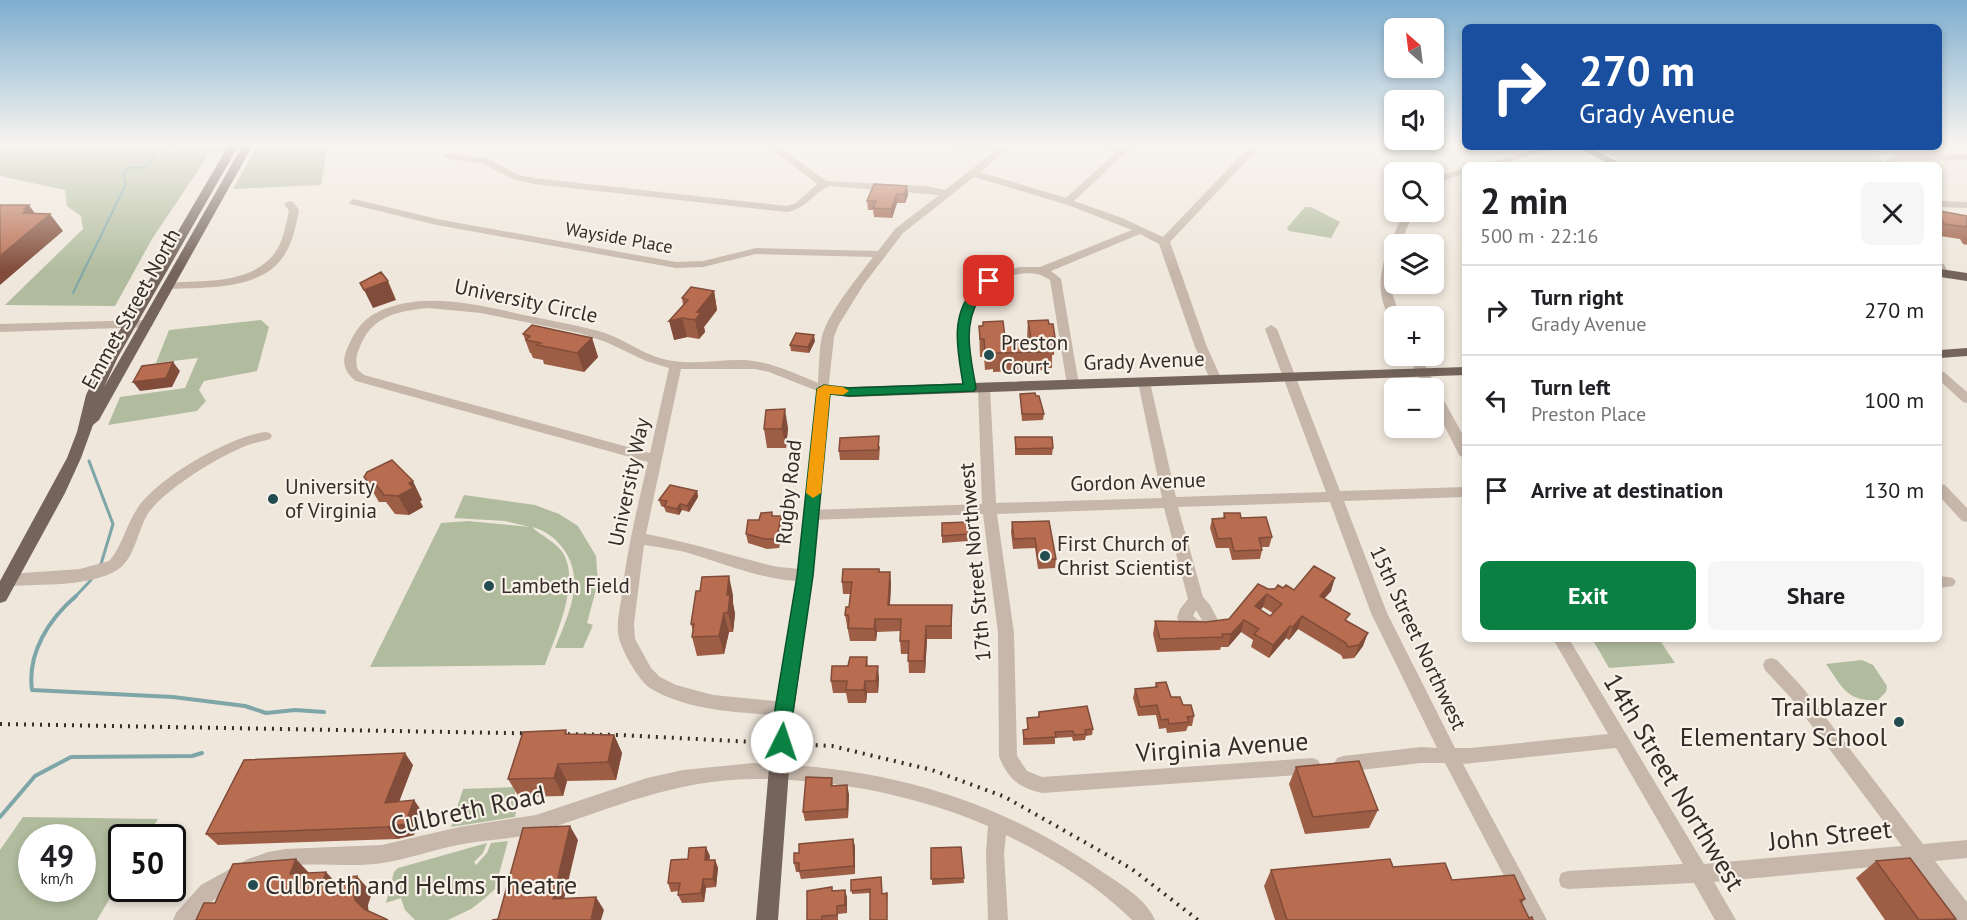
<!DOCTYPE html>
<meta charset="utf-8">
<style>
body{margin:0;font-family:"PT Sans",sans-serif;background:#f6f6f6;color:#202124;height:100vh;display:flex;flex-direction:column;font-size:22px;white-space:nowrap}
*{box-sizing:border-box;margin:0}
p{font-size:20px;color:#757577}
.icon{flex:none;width:33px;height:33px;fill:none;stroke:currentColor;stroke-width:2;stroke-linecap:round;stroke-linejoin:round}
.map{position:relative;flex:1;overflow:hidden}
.sheet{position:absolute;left:1462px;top:162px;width:480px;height:480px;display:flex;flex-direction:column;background:#fff;border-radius:9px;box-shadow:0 3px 9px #0003}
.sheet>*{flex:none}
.banner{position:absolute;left:1462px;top:24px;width:480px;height:126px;border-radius:9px;box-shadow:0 3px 9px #0003;background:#1a4fa0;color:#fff;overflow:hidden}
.needle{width:39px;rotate:332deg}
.controls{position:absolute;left:1384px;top:18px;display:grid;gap:12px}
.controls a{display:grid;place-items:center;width:60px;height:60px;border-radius:9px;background:#fff;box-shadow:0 3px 9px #0003;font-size:30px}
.speed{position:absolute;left:18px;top:824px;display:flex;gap:12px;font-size:30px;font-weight:700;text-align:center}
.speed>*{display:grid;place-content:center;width:78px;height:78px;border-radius:50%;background:#fff;box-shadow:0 3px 9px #0003;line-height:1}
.speed small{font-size:15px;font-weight:400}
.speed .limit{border:3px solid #111;border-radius:9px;background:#fff;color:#111}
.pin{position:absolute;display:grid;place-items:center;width:51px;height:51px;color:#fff;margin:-26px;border-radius:12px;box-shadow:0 3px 9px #0006}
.me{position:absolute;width:66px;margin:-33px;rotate:4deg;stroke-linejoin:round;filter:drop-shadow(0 0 4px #0008)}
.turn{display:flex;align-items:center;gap:21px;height:126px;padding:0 18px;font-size:27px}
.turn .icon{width:78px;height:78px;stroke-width:2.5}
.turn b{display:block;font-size:42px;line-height:51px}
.round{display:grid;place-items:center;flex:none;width:63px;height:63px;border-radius:9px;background:#f6f6f6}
.overview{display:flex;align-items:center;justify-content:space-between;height:102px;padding:0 18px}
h1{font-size:36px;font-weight:600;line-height:45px}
.primary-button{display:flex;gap:12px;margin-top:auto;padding:12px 18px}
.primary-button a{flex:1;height:69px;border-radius:9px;background:#0b8043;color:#fff;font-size:24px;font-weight:600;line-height:69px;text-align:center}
.primary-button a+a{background:#f6f6f6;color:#202124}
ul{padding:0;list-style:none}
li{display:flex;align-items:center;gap:18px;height:90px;padding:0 18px;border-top:2px solid #e0e0e0}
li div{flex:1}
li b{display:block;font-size:22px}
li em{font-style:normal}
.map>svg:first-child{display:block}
.green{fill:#b1bc9e;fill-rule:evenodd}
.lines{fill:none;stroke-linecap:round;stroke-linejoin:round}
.stream-far2{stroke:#7ea6a9;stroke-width:2}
.stream-far1{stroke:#7ea6a9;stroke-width:3}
.stream{stroke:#7ea6a9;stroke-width:4}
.minor{fill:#c6b7aa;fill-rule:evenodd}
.major{fill:#74645b;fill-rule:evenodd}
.rail{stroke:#342c28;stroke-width:4;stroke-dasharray:2 6;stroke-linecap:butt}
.major-bridge{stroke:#74645b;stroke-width:20}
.wall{fill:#9e5e46;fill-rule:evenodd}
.shaded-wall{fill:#814c39}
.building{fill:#b86d51;stroke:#814c39;stroke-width:1.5;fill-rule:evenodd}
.route{fill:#0b8043;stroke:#07532c;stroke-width:1.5}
.slow{fill:#f59e0b}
.poi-dot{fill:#234c50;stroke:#f7f1e8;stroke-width:2}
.labels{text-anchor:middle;stroke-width:4.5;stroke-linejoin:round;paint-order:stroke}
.far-street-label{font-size:18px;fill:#342c28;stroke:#f7f1e8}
.street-label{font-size:21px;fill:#342c28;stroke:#f7f1e8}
.poi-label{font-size:21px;fill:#342c28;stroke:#f7f1e8;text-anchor:start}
.near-poi-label{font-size:26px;fill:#342c28;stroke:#f7f1e8;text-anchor:end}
.near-street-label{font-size:26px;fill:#342c28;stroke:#f7f1e8}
</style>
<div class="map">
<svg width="1967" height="920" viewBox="0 0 1967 920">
<rect width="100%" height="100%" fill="#efe7dc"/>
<path class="green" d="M58,143H131L157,150L209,154L152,239L115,306L5,305L83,229L81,216L67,206L65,190L0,176V146L25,147Z
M259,143H328L321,185L233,189Z
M1593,147H1875L1884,165H1627Z
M1305,207H1311L1340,222L1331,238L1289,231L1287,228Z
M261,320L269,327L257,371L204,381L199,390L206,401L197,411L108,425L120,397L185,388L198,358L156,363L169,330Z
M464,495L535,505L559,514L578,526L596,556L598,582L587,623L593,625L583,648H555C568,615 587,579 562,547C554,537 544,530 532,527C540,535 556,542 563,553C581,582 555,637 545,665L370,667L441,523L468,521L530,527L505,521L454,518Z
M1631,639H1659L1675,663L1609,668L1594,642Z
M1862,660L1873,665L1887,686L1886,692L1878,700C1847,702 1842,687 1826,664Z
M517,787L513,800H518L515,817L451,827L463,789Z
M23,817L158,819L147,837H122L121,880L97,920H0V850ZM32,837H82V888H32Z
M508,841L495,889L484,899L471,909L448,920H415L405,910L401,898L386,903L394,872L398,868L487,843L483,853L474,862L476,865L487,853L491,843Z"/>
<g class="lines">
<path class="stream-far2" d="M73,293L126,184L123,174L130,167L144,168L155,155"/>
<path class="stream-far1" d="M89,461L113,524L101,564
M75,597L91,580"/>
<path class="stream" d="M76,596C49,619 27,653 32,690L173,697L245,706L266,713L295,710L324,712
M0,817L35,776L71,757L192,756L202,753"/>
<path class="minor" d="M0,143H41L36,146H3L0,145Z
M144,143H165L201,148L247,143L252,146L247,149L201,154L149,146Z
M758,143H769L780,147L826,181L926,186L945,190L995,151L937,146L933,143L1001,146L1006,143H1015L980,172L1066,198L1115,153L1112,149L1100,145L1099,143H1112L1121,148L1127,143H1136L1074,201L1122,218L1163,237L1253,143H1263L1170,242L1207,347L1222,380L1220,383H1212L1195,347L1159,244L1140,234L1051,271L1061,279L1079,385L1077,388H1069L1067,385L1050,280C1039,272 1027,272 1014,275C957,289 968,343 976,388L970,392L966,391L961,369L958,331L960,314L966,298L978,283L994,273L1020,267H1040L1132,230L1068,205L974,177L903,233L864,284L838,326L834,337L828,392H820L769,372L755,369H681L646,534C688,542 727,554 769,565C782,569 797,567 810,571L812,575L810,579C783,588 714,560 685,552C672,549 658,547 644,545L634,623L635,639L651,668L660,677L676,685L713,695L784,702L790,704L792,709L790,714L784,716C740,712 689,712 650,688C639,681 622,651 619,638C616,626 619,613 621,601C626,554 637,508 648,462L356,381C345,373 341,362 347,349C353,334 362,319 378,312C426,289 485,307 534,317C558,322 582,326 605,333C625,340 643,354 663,359C690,366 718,359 745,360C771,362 794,373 818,383C819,368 819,350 822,336C829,312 858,277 873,257L756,254L703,267L676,268L437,225L350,204L349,202L354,199L437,219L676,262L703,261L756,248L878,251L895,229L939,195L830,186C812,193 808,208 787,212L534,184L512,179L484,164L448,159L443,156L448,153L489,159L518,175L534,178L787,206L796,203L817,184L774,151ZM428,308L481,313L579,333L606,342L646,361L669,368L650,453L364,375L358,370C354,359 358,351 362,342C375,315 400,311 428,308Z
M1544,147H1560L1497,165H1481Z
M1967,154V160L1897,161L1895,162L1896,165H1886L1885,160L1897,155Z
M1466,167V173L1434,184V178Z
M289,201L293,202L299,210C296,226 293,241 285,254C263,291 205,287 168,289L162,286L168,283C202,280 250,285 274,254C283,242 286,225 289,210L284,204Z
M1940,201L1967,202V208L1940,207Z
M1404,212H1414L1400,244H1395L1391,290L1400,316H1395V322L1391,320C1368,283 1388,248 1404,212Z
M1940,263L1944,264L1949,274L1947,276H1940Z
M147,320L151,321L153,324L151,327L0,332V324Z
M1271,325L1277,329L1340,491L1466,487V497L1344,501L1387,613L1455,748H1471L1608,734L1553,639H1569L1704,864L1902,846L1791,698L1765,670L1763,665L1765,660L1771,658L1777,660L1803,688L1923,844L1967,840V858L1935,861L1967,902V920H1957L1914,863L1714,882L1736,920H1715L1694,883L1568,889L1561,887L1559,880L1561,873L1568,871L1683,864L1616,748L1463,764L1547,920H1527L1445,763H1421L1343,772L1337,770L1334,764L1337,758L1343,756L1421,747L1437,748L1371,613L1330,502L1178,507L1203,597L1210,605L1219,622C1209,639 1185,633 1177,618L1180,609L1188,599L1164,508L997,514L1014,633L1017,756L1027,771L1042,777L1312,758L1318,760L1321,766L1318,772L1312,774L1042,793C1019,788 1007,778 999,756L998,633L983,514L811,520L806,519L804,515L806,511L811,510L982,504L978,388L984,384L990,388L996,503L1162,498L1138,382L1144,378L1150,382L1176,497L1326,492L1265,329ZM1196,610L1202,620H1198L1193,616Z
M1408,356H1420L1466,441V460L1459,455L1434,405V388H1425Z
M1940,371L1944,372L1967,392V403L1963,402L1940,381Z
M265,432L270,433L272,436L270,439C261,442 252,443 243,447C217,458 163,490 147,515C138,531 134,560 117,570C90,587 40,584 9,586L4,584L1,580L4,576L9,574L80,569L109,561C122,547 126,525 137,509C157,478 229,437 265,432Z
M1940,484L1945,485L1967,508V522L1962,521L1940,497Z
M1940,576L1953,578L1956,582L1953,586L1940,588Z
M753,763C881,767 991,796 1098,869C1117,882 1146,898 1155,920H1132C1096,884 1051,857 1006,835L1004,853L1008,920H988L986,853L988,826C915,795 834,779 754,779C672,780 614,808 539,832C513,840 484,839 458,845C433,850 408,859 383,863C345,869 297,858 261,872C248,877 224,891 214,900C207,905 202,913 196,920H173L176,913L201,885L248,859L268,852L285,849L382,845L459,827L536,815L647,778L683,770Z"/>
<path class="major" d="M230,143H240L118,357L104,387L244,143H254L99,420L93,425L81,458L65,493L6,601L0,603V581L67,458L77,432L86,395L104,357Z
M1577,147H1590L1624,165H1611Z
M1940,269L1967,273V281L1940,277Z
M1967,348V356L1940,358V350Z
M1466,367V375L849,397L830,394L813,575L792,724L790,730L783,732L776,730L774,724L797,575L819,386L849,387Z
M780,747L787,750L790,756L778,920H756L770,756L773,750Z"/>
<path class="rail" d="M0,724L619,735L832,746L932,770L1005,797L1132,869L1198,920"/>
<path class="major-bridge" d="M780,756L783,724"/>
</g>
<path class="wall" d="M907,186L908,195L905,203H897L892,218L874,217L873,210H868L867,201Z
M1940,211L1967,216V245L1963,244L1960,239L1940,236Z
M714,291L717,310L704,327L705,332L699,339L687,337L674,340L683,305L682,298Z
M1028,321L1049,324L1055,337L1054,355H1052V368H1044V370L993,372V369L985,370L984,357H980L979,326L1009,341L1026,340L1027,338Z
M523,334L592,338L598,357L584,372L544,364L543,360L533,358L531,353H530Z
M815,341L809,353L791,351L790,345Z
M1020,394L1036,396L1044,414L1043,420L1022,421Z
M788,428L786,448H767L764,429Z
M1015,437L1053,448L1052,455H1015Z
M880,446L879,460H840L839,451Z
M364,477L422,500L420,501L423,507L409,515L395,514L386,502H379Z
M697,491L698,497L689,512L682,510L679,515L666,512L664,507L661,506L659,500Z
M1224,513L1241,518L1272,537L1269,547H1261L1262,550L1260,559L1232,560L1229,548H1216L1210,528L1212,519L1223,518Z
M773,516H781L783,525L779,548L767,549L748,543L746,534L759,520Z
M1049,521L1056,559L1055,568L1038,569L1035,548L1013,549L1011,532L1012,522Z
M968,522V541L942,543V536Z
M879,569L880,572H890L891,585L890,605H952V639H927L925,673H909L908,654H901L900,641L901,631L877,632L876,641H850L845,615L849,607L850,594H843L842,582Z
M1283,588L1294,590L1331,591L1324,599L1347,621L1363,646L1354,658L1343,659L1341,655L1298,629L1289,640L1286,638L1269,658L1251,647L1253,640L1241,632L1228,647H1221L1220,650L1157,652L1153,634L1155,621L1206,622L1229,619L1268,589ZM1263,607L1273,613L1270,616L1260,610Z
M733,595V603L735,614L733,632H729L724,654L697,656L692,637L693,631L691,624Z
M867,657L868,666L879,678L878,693H867L866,703H848L846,693H833L831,681L848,666Z
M1156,683L1171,697L1183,705L1194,716L1192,726H1188L1186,731L1167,733L1166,728L1159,729L1156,715L1138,716L1133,698L1135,689L1155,687Z
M1039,712L1093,729L1092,735L1086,736L1085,740L1073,741L1072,737L1055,738V744L1023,745V730L1027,729V718L1038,717Z
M566,730L567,734L614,735L622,753L616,780L567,781L563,796L519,797L508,779Z
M413,765L399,802L414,800L422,812L414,835L397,839L218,845L206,834Z
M1296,767L1378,810L1369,828L1305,834L1289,784Z
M832,778L833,786L849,794L848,818L805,821L803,812Z
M853,839L855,847V874L801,879L799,872H796L794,863L799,853Z
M961,847L964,883L932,885L931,848Z
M710,856L709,860H715L718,868L716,887L706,888L704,902L682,903L678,895L679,891L671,892L668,883L688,859Z
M1876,861L1956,919L1954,920H1885L1856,878Z
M1393,867L1452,880L1525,899L1522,903L1529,918L1533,920H1275L1264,886L1271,870Z
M851,880L882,894L887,893L888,897L870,893L852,894Z
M832,887V890H845L847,898V913L838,914V920H807Z"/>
<path class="shaded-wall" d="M907,186L908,195L905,203L904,194Z
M897,194V203L892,218L891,209Z
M29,205L41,222L50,214L63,231L0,285V256L23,213L24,209Z
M388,281L396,300L373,308L364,290Z
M714,291L717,310L704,327L705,332L699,339L695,320L697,312Z
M682,318L687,337L674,340L669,321Z
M814,335L815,341L809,353L808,347Z
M592,338L598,357L584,372L577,353Z
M173,362L180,371L172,387L140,391L133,382Z
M785,409L788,428L786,448L782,429Z
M413,481L422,500L420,501L423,507L409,515L398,496L409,483Z
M697,491L698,497L689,512L687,506Z
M680,504L682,510L679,515L677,509Z
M781,516L783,525L779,548L777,539Z
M890,572L891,585L889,618L888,605Z
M729,576L733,595V603L735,614L733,632L728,613L727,595Z
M1335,578L1331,591L1315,609L1320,596Z
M1267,594L1263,607L1252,619L1255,606Z
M724,613L729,632L724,654L719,636Z
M1302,616L1298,629L1289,640L1293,627Z
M875,619L877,632L876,641L874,629Z
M1244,620L1241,632L1228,647L1231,634Z
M926,626L927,639L925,673L924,661Z
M1290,626L1286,638L1269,658L1273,645Z
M1368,633L1363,646L1354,658L1359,645Z
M878,666L879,678L878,693L876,681Z
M865,681L867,693L866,703L864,690Z
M614,735L622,753L616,780L608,762Z
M405,753L413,765L394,815L385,803Z
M558,764L567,781L563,796L554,778Z
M847,785L849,794L848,818L847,809Z
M414,800L422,812L414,835L397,839L387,827Z
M570,826L578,840L561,912L553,899Z
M853,839L855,847V874L854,866Z
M706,847L710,856L708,869L705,860Z
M296,859L312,876L290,874Z
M715,860L718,868L716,887L713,879Z
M326,872L342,889L322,884Z
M357,876L372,893L368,905L369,917L355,900L353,889Z
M703,879L706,888L704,902L701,893Z
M845,890L847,898V913L845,905Z
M596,897L604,910L601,920H591Z"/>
<path class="building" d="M874,184L907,186L904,194H897L891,209L873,208L876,201H867Z
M0,205H29L24,209H28L23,213L50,214L0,256Z
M1940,211L1967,216V227L1944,224L1940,216Z
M381,272L388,281L364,290L360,283Z
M691,287L714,291L697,312L701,313L695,320L682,318L669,321L688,300L682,298Z
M1048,320L1049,324H1053L1055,337H1051L1053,349H1045V352L993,353V351H985L984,339H980L979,326H983V322L1003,321L1005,338H1009V341L1027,340L1026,338H1031L1028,321Z
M532,325L592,338L577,353L537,345L541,343L526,340L530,336L523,334Z
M796,333L814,335L808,347L790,345Z
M173,362L166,378L133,382L142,366Z
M1035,393L1036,396H1039L1044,414H1022L1020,394Z
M785,409L782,429H764L766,410Z
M879,436L878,450L839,451L840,438Z
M1015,437H1052L1053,448L1016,449Z
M392,460L413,481L409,483L413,488L398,496L384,495L375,483H369L364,477L367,472Z
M670,485L697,491L687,506L680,504L677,509L664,506L667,501L659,500Z
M772,512V516H781L777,539H765L746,534L748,520H759L761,513Z
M1224,513H1240L1241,518L1266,517L1272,537L1259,538L1262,550L1234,551L1231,538L1218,539L1212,519L1225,518Z
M1049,521L1056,559H1038L1035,538L1014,539L1012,522Z
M968,522V534L942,536V523Z
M1314,566L1335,578L1320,596L1350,614L1345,620L1368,633L1359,645L1348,647L1346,643L1302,616L1293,627L1290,626L1273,645L1254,634L1259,629L1244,620L1231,634H1222L1223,637L1160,639L1155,621L1206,622L1229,619L1258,584L1268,589H1275L1278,585L1283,588L1286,585L1294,590ZM1267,594L1282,604L1270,616L1255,606Z
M843,569H879V572H890L888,605H952L951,626H926L924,661H908L909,641H900L901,619H875L874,629L848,628L849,619L848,615H845L846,607H849L852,582H842Z
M729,576L727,595H730L728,613H724L719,636L692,637L694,624H691L696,591H700L702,577Z
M850,657H867L866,666H878L876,681H865L864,690H846L847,681H831L832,666H848Z
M1166,682L1171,697H1180L1183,705H1191L1194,716L1187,717L1189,722L1169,724L1168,719L1161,720L1157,705L1140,707L1135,689L1157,687L1156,683Z
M1087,706L1093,729L1085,730L1086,734L1074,735L1073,731L1055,732L1056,737L1024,739L1023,730L1028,729L1027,718L1039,717V712Z
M566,730L565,734L614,735L608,762L558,764L554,778L508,779L523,732Z
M405,753L385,803L414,800L405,824L387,827L206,834L244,760Z
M1359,761L1378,810L1313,817L1296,767Z
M806,777L832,778L831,786L847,785V809L803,812Z
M570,826L553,899L596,897L591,920H492L498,919L523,828Z
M853,839L854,866L799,871V863H794V853H799V844Z
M706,847L705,860H715L713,879H703L701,893L678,895L680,883H668L671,860L688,859L689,848Z
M961,847L964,878L931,879V848Z
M1910,858L1956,919L1919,920L1876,861Z
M296,859L290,874L326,872L322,884L346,882L348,877L357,876L353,889L355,900L364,909L388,920H196L204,903H215L233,864Z
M1390,859L1393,867L1445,863L1452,880L1514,875L1525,899L1520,900L1529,918L1532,917L1533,920H1287L1271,870Z
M881,877L882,894L887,893V920H870V889L851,891V880Z
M832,887V891L845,890V905L837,906V915L822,916V920H807V891Z"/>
<linearGradient id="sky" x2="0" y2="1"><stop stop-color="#7daecf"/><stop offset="0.53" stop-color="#f8f4ef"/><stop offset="1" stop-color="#f8f4ef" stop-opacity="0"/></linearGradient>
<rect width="1967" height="271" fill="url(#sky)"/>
<path class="route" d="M989,277L994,281C990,287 983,292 979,299C962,327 971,358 976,388L974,391L849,396L830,394L813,576L788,747L782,749L775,747L773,742L775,709L797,576L817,389L824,385L849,388L963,384C958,352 949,316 974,289C979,284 983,279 989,277Z"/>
<path class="slow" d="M824,385L843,387L849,391L843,395L830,394L821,493L813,498L806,493L817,389Z"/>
<g class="poi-dot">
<circle cx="989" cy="355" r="6"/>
<circle cx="273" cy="499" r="6"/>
<circle cx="1045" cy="556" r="6"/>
<circle cx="489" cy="586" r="6"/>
<circle cx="1899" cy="722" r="6"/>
<circle cx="253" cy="885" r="6"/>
</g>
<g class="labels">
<g class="far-street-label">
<text transform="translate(619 238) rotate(10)" y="6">Wayside Place</text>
</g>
<g class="street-label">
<text transform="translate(526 301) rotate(12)" y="7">University Circle</text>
<text transform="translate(131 309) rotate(-61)" y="7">Emmet Street North</text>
<text transform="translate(1144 361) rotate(-2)" y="7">Grady Avenue</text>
<text transform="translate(629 482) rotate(-78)" y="7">University Way</text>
<text transform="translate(1138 482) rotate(-2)" y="7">Gordon Avenue</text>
<text transform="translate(789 492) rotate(-84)" y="7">Rugby Road</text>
<text transform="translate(975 562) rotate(-95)" y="7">17th Street Northwest</text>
<text transform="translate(1418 638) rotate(65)" y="7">15th Street Northwest</text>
</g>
<g class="poi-label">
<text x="1001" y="350">Preston<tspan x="1001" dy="24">Court</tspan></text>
<text x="285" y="494">University<tspan x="285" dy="24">of Virginia</tspan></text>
<text x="1057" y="551">First Church of<tspan x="1057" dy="24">Christ Scientist</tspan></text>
<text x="501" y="593">Lambeth Field</text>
</g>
<g class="near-poi-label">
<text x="1887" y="716">Trailblazer<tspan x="1887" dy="30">Elementary School</tspan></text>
<text x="265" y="894" text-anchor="start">Culbreth and Helms Theatre</text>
</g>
<g class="near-street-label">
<text transform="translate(1222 747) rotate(-4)" y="9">Virginia Avenue</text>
<text transform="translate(1674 782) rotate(59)" y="9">14th Street Northwest</text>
<text transform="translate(468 810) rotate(-12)" y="9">Culbreth Road</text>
<text transform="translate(1830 835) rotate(-6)" y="9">John Street</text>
</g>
</g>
</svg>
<div class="controls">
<a><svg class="needle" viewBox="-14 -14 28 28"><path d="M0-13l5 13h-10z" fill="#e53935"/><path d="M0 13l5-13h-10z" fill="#757577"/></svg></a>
<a><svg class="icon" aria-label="sound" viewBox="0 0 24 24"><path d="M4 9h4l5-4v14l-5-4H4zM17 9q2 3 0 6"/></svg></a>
<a><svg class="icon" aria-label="search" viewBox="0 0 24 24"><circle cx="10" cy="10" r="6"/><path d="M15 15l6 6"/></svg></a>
<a><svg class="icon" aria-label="layers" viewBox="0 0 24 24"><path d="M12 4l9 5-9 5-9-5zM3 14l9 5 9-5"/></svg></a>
<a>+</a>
<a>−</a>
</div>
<div class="speed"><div>49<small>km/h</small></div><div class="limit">50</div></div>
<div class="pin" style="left:989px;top:281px;background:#d93025"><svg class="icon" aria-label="arrive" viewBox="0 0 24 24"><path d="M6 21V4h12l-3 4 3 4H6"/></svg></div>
<svg class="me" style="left:782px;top:742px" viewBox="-20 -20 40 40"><circle r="19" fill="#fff"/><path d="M0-13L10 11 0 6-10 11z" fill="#0b8043"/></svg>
<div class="banner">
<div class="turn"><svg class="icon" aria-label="right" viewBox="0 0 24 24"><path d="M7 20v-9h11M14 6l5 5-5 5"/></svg><div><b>270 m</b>Grady Avenue</div></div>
</div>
<section class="sheet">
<div class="overview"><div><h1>2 min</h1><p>500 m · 22:16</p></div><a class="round"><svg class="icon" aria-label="close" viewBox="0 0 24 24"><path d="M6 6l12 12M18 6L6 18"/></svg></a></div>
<ul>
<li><svg class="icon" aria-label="right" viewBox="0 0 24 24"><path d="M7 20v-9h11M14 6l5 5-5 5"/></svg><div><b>Turn right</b><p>Grady Avenue</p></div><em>270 m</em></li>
<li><svg class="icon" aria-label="left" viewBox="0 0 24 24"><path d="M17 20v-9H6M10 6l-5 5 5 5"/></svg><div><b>Turn left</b><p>Preston Place</p></div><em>100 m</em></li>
<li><svg class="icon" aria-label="arrive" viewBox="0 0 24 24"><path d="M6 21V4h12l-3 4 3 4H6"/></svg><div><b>Arrive at destination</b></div><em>130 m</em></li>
</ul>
<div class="primary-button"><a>Exit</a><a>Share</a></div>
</section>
</div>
